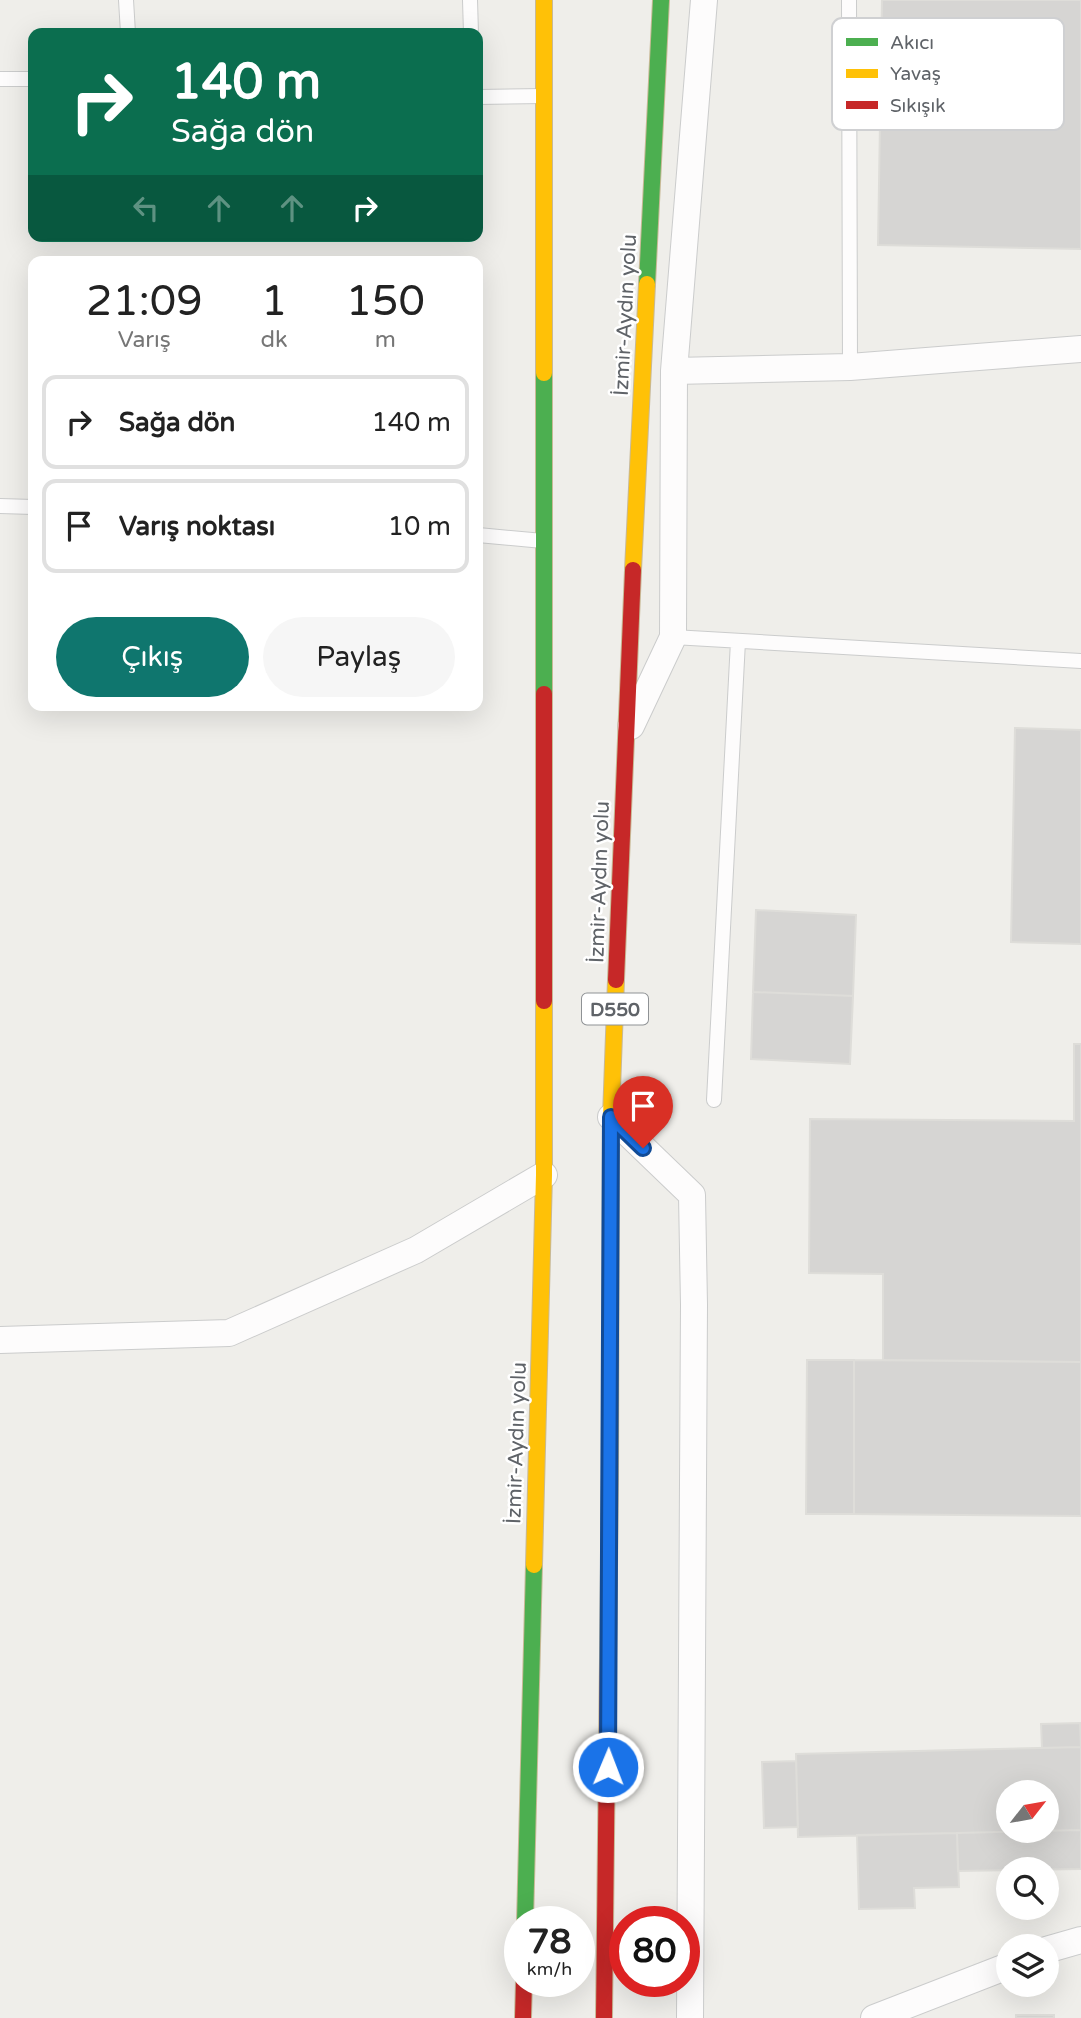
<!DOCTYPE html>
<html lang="tr">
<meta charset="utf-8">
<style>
body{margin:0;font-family:"Varela Round",sans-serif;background:#f6f6f6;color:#222;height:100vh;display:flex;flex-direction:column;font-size:26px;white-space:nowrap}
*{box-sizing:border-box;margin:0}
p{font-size:23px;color:#767676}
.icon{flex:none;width:38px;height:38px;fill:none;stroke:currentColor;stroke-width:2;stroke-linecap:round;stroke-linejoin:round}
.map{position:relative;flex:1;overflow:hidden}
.side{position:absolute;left:28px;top:256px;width:455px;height:455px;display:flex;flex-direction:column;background:#fff;border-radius:14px;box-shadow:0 7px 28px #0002}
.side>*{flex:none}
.top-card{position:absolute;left:28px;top:28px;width:455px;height:214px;border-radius:14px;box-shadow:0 7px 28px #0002;background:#0b6e4f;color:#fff;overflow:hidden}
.needle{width:46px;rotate:59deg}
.fabs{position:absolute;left:996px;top:1780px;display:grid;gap:14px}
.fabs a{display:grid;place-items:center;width:63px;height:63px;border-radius:50%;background:#fff;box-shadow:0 7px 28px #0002;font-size:35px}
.speed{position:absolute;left:504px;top:1906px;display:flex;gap:14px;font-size:35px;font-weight:700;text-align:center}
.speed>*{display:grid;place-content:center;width:91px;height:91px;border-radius:50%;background:#fff;box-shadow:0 7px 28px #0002;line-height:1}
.speed small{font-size:18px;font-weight:400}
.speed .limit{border:10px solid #d22;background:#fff;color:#111}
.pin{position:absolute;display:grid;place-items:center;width:60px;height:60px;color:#fff;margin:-72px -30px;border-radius:50% 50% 50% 0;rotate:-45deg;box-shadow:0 0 7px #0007}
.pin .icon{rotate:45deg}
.me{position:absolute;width:77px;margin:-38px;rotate:1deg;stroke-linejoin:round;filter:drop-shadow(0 0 5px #0008)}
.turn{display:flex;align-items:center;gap:24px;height:147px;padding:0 28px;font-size:32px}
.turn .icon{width:91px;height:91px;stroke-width:2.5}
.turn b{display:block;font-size:49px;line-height:60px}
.lanes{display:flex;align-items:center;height:66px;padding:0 28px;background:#0003;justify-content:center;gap:35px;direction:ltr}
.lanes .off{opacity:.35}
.eta{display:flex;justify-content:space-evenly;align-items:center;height:119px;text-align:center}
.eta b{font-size:42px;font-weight:600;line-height:49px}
.primary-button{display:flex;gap:14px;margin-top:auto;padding:14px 28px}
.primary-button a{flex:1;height:80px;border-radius:42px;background:#0f766e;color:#fff;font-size:28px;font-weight:600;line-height:80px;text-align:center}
.primary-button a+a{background:#f6f6f6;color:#222}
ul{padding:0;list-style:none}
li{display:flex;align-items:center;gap:21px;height:94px;margin:0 14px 10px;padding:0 14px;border:4px solid #e0e0e0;border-radius:14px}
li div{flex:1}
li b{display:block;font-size:26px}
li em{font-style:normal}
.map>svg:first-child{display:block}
.building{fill:#d6d5d3;stroke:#deddd9;stroke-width:2;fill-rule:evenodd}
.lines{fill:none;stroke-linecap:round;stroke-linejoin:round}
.lane-casing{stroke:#cbcccc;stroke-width:16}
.street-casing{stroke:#cbcccc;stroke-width:28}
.fast-casing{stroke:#c8b996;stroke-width:18}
.slow-casing{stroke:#c8b996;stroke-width:18}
.jam-casing{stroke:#c8b996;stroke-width:18}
.lane{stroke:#fdfcfc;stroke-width:14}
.street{stroke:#fdfcfc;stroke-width:26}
.fast{stroke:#4caf50;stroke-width:16}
.slow{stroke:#ffc107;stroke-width:16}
.jam{stroke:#c62828;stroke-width:16}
.route-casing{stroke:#114b97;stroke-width:18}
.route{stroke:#1a73e8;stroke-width:12}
.labels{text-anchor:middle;stroke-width:5;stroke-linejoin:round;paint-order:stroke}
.shield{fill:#fff;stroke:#8f9295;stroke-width:2}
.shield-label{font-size:19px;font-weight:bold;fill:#5f6368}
.street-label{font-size:21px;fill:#5f6368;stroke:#fff}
.key{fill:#fff;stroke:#cfd0d2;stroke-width:2}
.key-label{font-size:19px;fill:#5f6368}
</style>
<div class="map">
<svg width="1081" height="2018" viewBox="0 0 1081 2018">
<rect width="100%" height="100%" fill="#efeeea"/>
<path class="building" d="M882,0H1081V249L878,245Z
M1015,728L1081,730V944L1011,942Z
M756,910L856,915L853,996L753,992Z
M753,992L853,996L850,1064L751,1059Z
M1074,1044H1081V1362L883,1360V1274L809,1273L810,1119L1074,1121Z
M807,1360H854V1514H806Z
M854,1360L1081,1362V1516L854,1514Z
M1080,1723L1081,1747L1042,1748L1041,1724Z
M1081,1747V1830L798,1837L796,1754ZM1008,1792H1046V1830H1008Z
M796,1761L798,1827L764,1828L762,1762Z
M1081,1830V1869L958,1871L957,1833Z
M957,1833L959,1887L914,1888L915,1908L859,1909L857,1835Z
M1016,2015H1054V2018H1016Z"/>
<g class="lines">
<defs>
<path id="lane" d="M126,0L128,33
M470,0L471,33
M849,0L850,367
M0,79H33
M478,97L543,96
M0,506L33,507
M478,535L543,541
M673,637L1081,661
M714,1100L738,641"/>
<path id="street" d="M674,371L850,367L1081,349
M631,726L673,637L674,371L704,0
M611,1117L692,1195L694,1305L690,2018
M0,1340L229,1333L416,1250L544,1175
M1046,1950L1081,1940
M874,2018L1008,1966"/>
<path id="fast" d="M647,284L661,0
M544,373V694
M525,1922L534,1565"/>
<path id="slow" d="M544,0V373
M633,570L647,284
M610,1478L611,1117L616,980
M534,1565L544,1175V1001"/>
<path id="jam" d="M544,694V1001
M616,980L633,570
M523,2018L524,1981
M604,2018L610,1478"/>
</defs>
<use href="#lane" class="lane-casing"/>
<use href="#street" class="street-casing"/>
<use href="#fast" class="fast-casing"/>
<use href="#slow" class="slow-casing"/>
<use href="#jam" class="jam-casing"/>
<use href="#lane" class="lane"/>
<use href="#street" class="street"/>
<use href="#fast" class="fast"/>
<use href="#slow" class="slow"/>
<use href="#jam" class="jam"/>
</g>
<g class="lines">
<defs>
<path id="route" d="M608,1767L611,1117L643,1148"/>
</defs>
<use href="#route" class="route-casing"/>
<use href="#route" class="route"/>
</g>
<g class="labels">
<rect class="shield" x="582" y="993.5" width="66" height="31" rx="5"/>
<g class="shield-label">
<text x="615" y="1016">D550</text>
</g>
<g class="street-label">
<text transform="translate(625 315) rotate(-87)" y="7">İzmir-Aydın yolu</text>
<text transform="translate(599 882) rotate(-88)" y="7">İzmir-Aydın yolu</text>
<text transform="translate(516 1443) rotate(-88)" y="7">İzmir-Aydın yolu</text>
</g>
</g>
<rect x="832" y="18" width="232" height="112" rx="10" class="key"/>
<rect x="846" y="38" width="32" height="8" fill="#4caf50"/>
<rect x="846" y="69" width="32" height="9" fill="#ffc107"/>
<rect x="846" y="101" width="32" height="8" fill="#c62828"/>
<g class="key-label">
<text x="890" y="49">Akıcı</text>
<text x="890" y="80">Yavaş</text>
<text x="890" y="112">Sıkışık</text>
</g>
</svg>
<div class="fabs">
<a><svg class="needle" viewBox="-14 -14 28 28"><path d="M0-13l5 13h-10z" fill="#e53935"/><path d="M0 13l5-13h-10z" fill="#767676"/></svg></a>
<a><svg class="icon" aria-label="search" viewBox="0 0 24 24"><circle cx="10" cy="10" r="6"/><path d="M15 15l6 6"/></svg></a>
<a><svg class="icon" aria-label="layers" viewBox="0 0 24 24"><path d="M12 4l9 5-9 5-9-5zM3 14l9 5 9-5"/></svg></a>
</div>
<div class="speed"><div>78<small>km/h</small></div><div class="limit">80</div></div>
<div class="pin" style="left:643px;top:1148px;background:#d93025"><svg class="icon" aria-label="arrive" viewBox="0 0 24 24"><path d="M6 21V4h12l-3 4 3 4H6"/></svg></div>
<svg class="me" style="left:608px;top:1767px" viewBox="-20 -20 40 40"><circle r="17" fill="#1a73e8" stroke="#fff" stroke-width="3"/><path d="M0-11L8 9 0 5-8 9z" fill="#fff"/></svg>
<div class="top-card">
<div class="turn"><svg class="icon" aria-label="right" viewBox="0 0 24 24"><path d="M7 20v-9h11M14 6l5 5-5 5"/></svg><div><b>140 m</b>Sağa dön</div></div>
<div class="lanes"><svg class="icon off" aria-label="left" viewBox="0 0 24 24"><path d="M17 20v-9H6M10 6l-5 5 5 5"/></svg><svg class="icon off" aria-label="ahead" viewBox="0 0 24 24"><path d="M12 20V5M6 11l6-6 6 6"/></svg><svg class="icon off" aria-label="ahead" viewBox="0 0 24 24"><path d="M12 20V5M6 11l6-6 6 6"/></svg><svg class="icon" aria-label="right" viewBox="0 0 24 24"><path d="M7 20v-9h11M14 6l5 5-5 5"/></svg></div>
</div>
<section class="side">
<div class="eta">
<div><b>21:09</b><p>Varış</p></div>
<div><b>1</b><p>dk</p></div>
<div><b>150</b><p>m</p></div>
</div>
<ul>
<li><svg class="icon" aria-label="right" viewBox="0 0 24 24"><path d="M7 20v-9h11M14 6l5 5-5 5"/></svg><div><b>Sağa dön</b></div><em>140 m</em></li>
<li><svg class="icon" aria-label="arrive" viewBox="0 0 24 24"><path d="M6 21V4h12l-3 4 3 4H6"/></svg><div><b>Varış noktası</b></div><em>10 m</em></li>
</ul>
<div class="primary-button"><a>Çıkış</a><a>Paylaş</a></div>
</section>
</div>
